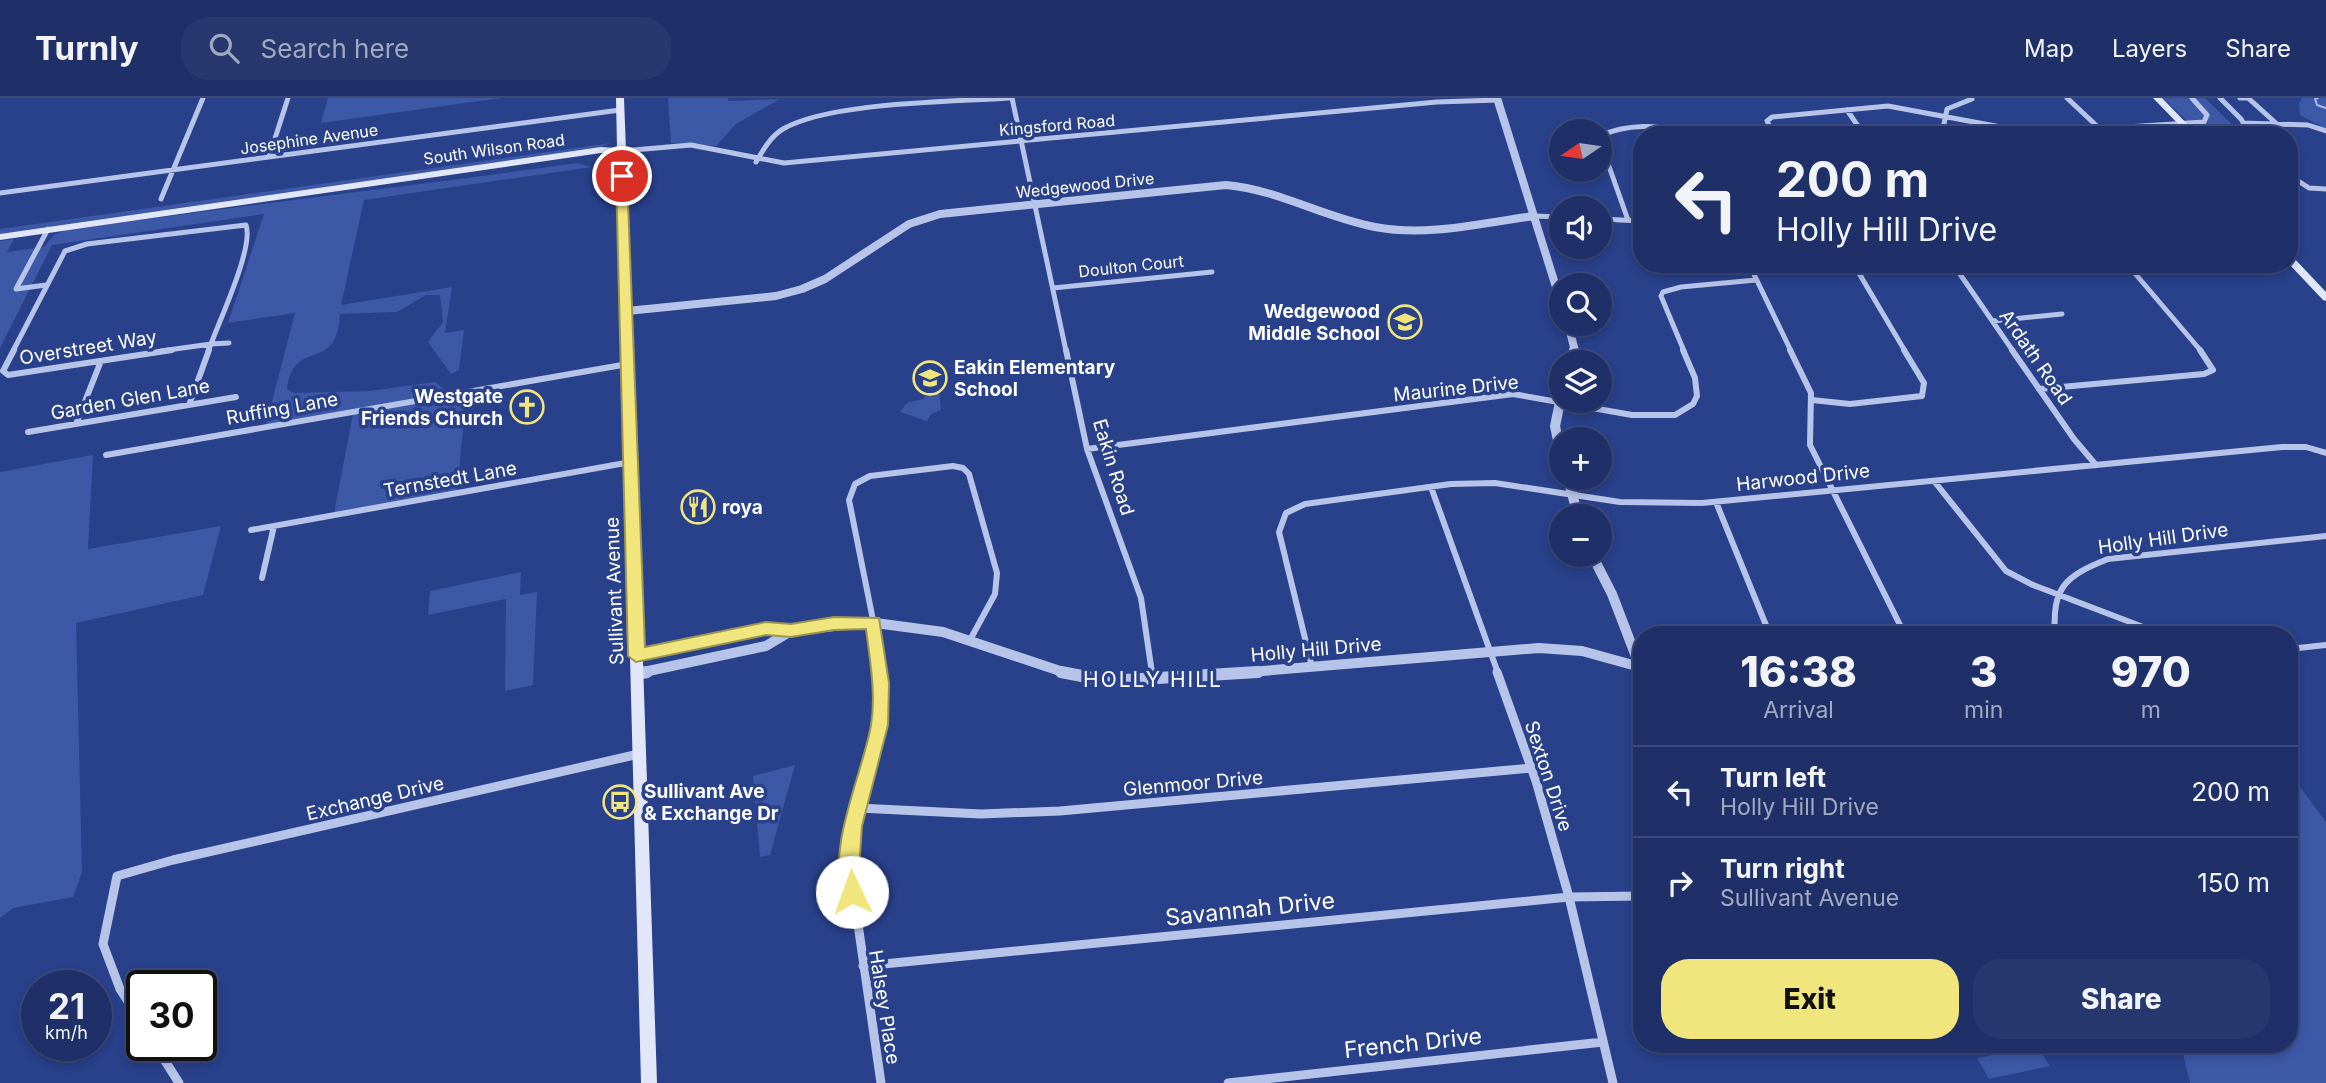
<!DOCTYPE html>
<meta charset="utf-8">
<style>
body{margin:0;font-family:Inter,sans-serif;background:#27386e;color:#f1f3f6;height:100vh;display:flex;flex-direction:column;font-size:26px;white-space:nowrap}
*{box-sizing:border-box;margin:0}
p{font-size:23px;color:#a1a9c0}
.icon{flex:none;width:38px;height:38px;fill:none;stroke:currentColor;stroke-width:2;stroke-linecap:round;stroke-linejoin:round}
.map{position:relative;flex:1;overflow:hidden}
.drawer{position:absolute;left:1633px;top:528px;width:665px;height:427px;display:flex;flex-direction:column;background:#1f3068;border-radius:28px;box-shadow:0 4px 10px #0003,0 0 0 2px #3c4b7c}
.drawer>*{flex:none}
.hud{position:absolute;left:1633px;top:28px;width:665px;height:147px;border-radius:28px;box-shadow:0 4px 10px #0003,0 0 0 2px #3c4b7c;background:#1f3068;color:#f1f3f6;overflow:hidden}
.needle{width:46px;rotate:257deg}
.tools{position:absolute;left:1549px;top:21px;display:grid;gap:14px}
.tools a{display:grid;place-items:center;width:63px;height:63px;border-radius:50%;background:#1f3068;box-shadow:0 4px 10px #0003,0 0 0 2px #3c4b7c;font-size:35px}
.speed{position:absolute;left:21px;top:872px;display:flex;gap:14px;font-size:35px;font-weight:700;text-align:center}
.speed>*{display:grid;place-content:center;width:91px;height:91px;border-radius:50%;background:#1f3068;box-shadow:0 4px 10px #0003,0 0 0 2px #3c4b7c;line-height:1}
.speed small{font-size:18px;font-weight:400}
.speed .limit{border:4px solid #111;border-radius:10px;background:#fff;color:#111}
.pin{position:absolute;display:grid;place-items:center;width:60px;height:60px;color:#fff;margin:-30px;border:4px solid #fff;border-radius:50%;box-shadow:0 2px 7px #0007}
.me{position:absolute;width:77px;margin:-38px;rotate:357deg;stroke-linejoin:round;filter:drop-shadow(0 0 5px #0008)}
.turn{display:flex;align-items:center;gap:24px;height:147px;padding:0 28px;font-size:32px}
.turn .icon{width:91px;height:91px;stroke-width:2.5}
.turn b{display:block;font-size:49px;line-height:60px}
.eta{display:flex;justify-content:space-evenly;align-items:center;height:119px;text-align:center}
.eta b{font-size:42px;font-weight:800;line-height:49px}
.action{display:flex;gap:14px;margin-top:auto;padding:14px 28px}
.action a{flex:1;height:80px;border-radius:28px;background:#f1e67d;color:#111;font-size:28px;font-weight:800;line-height:80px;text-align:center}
.action a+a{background:#27386e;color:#f1f3f6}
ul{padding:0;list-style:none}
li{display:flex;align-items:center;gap:21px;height:91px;padding:0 28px;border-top:2px solid #3c4b7c}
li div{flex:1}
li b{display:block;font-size:26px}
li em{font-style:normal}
header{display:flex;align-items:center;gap:42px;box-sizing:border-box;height:98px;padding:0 35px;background:#1f3068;border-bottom:2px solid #3c4b7c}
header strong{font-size:33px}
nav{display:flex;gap:38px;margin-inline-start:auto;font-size:24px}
.search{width:490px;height:63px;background:#27386e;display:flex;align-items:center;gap:18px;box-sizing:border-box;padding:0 24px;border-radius:28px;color:#a1a9c0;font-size:26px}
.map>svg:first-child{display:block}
.green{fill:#3d58a7}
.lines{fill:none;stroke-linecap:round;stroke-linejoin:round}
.stream{stroke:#abbcea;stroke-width:2}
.minor-far2{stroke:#b7c4e9;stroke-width:5}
.minor-far1{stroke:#b7c4e9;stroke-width:6}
.minor{stroke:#b7c4e9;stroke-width:9}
.tertiary-far2{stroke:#b7c4e9;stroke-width:8}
.tertiary-far1{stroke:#b7c4e9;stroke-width:10}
.tertiary{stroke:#b7c4e9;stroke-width:12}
.secondary{fill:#e1e6f8;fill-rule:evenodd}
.route{fill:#f1e67d;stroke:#9d9651;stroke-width:2}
.labels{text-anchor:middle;stroke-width:7;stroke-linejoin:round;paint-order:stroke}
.far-street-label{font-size:16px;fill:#fff;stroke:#29408b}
.poi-label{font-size:19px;font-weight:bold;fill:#fff;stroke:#29408b;text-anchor:start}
.street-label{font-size:19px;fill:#fff;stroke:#29408b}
.neighbourhood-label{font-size:21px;letter-spacing:2px;fill:#fff;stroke:#29408b}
.near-street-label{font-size:23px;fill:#fff;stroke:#29408b}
</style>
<header>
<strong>Turnly</strong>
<div class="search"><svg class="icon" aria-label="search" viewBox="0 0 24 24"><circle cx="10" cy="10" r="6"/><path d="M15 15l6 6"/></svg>Search here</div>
<nav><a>Map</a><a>Layers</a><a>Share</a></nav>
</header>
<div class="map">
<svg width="2326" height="985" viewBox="0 0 2326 985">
<rect width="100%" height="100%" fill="#29408b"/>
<path class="green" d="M328,0H501L321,25Z
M668,0H728V3L780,1L736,26L716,48L671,45Z
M2163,0H2205L2243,37H2202Z
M2302,0H2326V31L2300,17L2299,5Z
M611,45L601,49L0,136V131Z
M577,65L592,69L364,102L341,207L452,189L445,235L464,232L459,272L451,276L428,244L443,224L440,197H426L397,214L340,216C339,223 339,231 336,238C325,267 293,246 287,291L294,295L370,293L435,284L449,295L266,326L295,215L228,225L264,116L52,147L0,250V143L14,141L7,154L44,149L54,137L63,133C234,108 406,89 577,65Z
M931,291H939L941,312L931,316L927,323L900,314L907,305L923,301Z
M492,292L491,305L465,310L457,393L334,415L353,316Z
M93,357L88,451L221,428L203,497L76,525L82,774L73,799L13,810L0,820V374Z
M521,474L520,497L537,494L533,587L505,593L506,501L428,517L430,493Z
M795,667L770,757L760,759L753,678Z
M2289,674L2326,724V985H2190L2181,947H2289Z
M2037,948L2050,968L1989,981L1977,960Z"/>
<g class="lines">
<path class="stream" d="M2318,0L2315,1L2317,7L2326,10"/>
<path class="minor-far2" d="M1012,0L1066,253
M2067,0L2099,30
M2220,0L2241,21L2251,37
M2240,0H2248L2278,27
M1847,12L1864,37
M2243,25L2308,27L2326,33
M1774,37L1767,23L1772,19L1888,8L2017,32L2049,34L2204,24L2207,17L2192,0
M1950,37L1944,26L1947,11L1972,1
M1600,38C1623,27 1663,24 1686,37
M1600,43L1628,122
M622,53L691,47L784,65L1437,4L1498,2
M269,59L288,0
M756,64C763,52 771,38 783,31C830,4 951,4 1008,0
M2289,77L2309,90L2326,91
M0,95L620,12
M161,101L203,0
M1534,118L1561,119
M1600,121L1642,123
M1749,166L1791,253
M1953,166L2013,253
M2127,166L2201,253
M46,187L16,191L48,131
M1053,190L1212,174
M1993,223L2062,216
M211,246L229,245
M13,253L65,153L87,146L246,127C254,149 220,221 211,246
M161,253L211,246
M208,253L211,246
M1684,253L1661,198L1663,194L1681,189L1756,182
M1905,253L1860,177L1869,171L1917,166"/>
<path class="minor-far1" d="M14,252L3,273L8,277L172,252
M1066,252L1087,351L1141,500L1152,575
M1790,252L1811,295L1810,347L1905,537
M2012,252L2074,341L2096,367
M2039,291L2204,276L2213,272L2200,252
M1812,302L1850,306L1922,298L1924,285L1904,252
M189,307L209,252
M76,326L101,263
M28,334L236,299
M1087,351L1513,296L1632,317H1675L1693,306L1697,298L1695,280L1683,252
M106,357L628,266
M1934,383L2006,473L2033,487L2164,537
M1431,389L1498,575
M1716,404L1770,537
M251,432L631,364
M262,480L274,428
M2055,537C2052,489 2065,478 2108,461L2326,438
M2289,551L2326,547
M1312,569L1279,434L1286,415L1305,406L1451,386L1495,385L1620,404L1702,405L2282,349H2306L2326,355
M880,575L878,547L849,402L855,386L870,378L953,368L963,370L969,376L997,475L995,496L970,542"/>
<path class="minor" d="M880,574L879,627L853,728L850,771L881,985
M1152,574L1153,582
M1497,574L1536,683L1569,799L1613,985
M858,710L981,716L1060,713L1532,670
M863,868L1569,799L1642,798
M142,925L120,891L103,846L117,778L173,762L639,656
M155,947L179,985
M1228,985L1603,944"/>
<path class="tertiary-far2" d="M1497,0L1561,205
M627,213L776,198L802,191L825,181L909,126L940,116L1226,87C1279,92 1323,119 1375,129C1427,139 1482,125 1534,118
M1568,226L1575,253"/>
<path class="tertiary-far1" d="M1574,252L1577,264
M1561,299L1555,328L1561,357
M1568,380L1578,418
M1592,457L1612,496L1640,569
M636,557L766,531L791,533L868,524L943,534L1066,575
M639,575L766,548L791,533
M1238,575L1539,550L1582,553L1640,569"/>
<path class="tertiary" d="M1061,574L1108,583L1258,574
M637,576L647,574"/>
<path class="secondary" d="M616,0H624L626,53L657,985H641L617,55H601L0,142V136L601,49L617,50Z
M2153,0H2162L2198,37H2189Z
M2289,157L2292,158L2326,194V203L2323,202L2289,166Z"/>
</g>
<path class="route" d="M622,74L627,78L645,549L766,524L791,526L834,519L879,520L889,585L888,627L862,728L859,771L862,794L859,800L852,803L845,800C824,754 863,675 871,627C876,596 870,562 866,531L834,532L791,539L766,537L636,564L628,558L616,78Z"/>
<defs>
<symbol id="school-ring" viewBox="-11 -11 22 22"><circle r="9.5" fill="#29408b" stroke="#f1e67d" stroke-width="1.5"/><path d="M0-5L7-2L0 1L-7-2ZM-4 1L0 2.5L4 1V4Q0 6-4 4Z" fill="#f1e67d"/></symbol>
<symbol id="church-ring" viewBox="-11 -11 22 22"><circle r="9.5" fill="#29408b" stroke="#f1e67d" stroke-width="1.5"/><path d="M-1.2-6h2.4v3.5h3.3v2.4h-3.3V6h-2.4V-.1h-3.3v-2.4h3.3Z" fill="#f1e67d"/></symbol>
<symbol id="restaurant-ring" viewBox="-11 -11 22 22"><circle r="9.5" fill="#29408b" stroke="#f1e67d" stroke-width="1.5"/><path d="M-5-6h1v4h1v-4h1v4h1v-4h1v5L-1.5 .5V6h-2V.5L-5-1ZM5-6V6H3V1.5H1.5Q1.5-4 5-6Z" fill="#f1e67d"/></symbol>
<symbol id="bus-ring" viewBox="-11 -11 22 22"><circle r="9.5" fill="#29408b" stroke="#f1e67d" stroke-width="1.5"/><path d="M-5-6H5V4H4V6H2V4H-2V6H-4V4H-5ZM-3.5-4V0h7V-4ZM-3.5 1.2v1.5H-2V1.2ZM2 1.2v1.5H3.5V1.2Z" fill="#f1e67d"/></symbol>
</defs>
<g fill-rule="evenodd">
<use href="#school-ring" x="1386" y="205" width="38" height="38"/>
<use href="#school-ring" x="911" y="261" width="38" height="38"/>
<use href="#church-ring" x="508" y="290" width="38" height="38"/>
<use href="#restaurant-ring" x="679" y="390" width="38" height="38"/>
<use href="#bus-ring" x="601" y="685" width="38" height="38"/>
</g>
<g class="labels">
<g class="far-street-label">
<text transform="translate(1057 27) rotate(-5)" y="6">Kingsford Road</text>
<text transform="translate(309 41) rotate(-8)" y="6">Josephine Avenue</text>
<text transform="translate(494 51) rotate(-8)" y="6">South Wilson Road</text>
<text transform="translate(1085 87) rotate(-6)" y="6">Wedgewood Drive</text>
<text transform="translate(1131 168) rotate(-6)" y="6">Doulton Court</text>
</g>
<g class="poi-label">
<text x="1380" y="220" text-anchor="end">Wedgewood<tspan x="1380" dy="22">Middle School</tspan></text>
<text x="954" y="276">Eakin Elementary<tspan x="954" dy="22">School</tspan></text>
<text x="503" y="305" text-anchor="end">Westgate<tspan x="503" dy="22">Friends Church</tspan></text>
<text x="722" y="416">roya</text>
<text x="644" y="700">Sullivant Ave<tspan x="644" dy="22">&amp; Exchange Dr</tspan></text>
</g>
<g class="street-label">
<text transform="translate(88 249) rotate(-9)" y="7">Overstreet Way</text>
<text transform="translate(2036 259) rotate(55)" y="7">Ardath Road</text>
<text transform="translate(1456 290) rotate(-6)" y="7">Maurine Drive</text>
<text transform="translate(130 301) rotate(-10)" y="7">Garden Glen Lane</text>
<text transform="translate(282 310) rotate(-10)" y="7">Ruffing Lane</text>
<text transform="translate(1114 369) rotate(73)" y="7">Eakin Road</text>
<text transform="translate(1803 379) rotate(-6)" y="7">Harwood Drive</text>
<text transform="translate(450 381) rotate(-10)" y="7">Ternstedt Lane</text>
<text transform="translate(2163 440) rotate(-8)" y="7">Holly Hill Drive</text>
<text transform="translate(614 493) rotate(-92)" y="7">Sullivant Avenue</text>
<text transform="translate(1316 551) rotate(-5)" y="7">Holly Hill Drive</text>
<text transform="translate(1549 678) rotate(72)" y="7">Sexton Drive</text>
<text transform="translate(1193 685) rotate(-5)" y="7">Glenmoor Drive</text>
<text transform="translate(375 700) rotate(-13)" y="7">Exchange Drive</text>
<text transform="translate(885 909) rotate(81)" y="7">Halsey Place</text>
</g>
<g class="neighbourhood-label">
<text x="1153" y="589">HOLLY HILL</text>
</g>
<g class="near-street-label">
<text transform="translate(1250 811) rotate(-6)" y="8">Savannah Drive</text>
<text transform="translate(1413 945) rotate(-6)" y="8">French Drive</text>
</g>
</g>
</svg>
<div class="tools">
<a><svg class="needle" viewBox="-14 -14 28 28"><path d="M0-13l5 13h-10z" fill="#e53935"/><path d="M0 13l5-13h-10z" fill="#a1a9c0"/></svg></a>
<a><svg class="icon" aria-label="sound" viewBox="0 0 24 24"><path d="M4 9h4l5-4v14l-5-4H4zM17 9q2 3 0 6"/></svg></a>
<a><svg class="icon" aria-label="search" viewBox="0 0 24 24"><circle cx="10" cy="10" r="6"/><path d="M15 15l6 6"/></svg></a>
<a><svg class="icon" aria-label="layers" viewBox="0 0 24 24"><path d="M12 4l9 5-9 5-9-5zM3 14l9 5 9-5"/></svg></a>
<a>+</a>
<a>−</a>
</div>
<div class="speed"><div>21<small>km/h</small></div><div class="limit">30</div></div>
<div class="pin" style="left:622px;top:78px;background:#d93025"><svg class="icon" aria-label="arrive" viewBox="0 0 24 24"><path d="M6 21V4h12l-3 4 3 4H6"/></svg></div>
<svg class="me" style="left:852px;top:794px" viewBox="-20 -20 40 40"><circle r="19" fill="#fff"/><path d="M0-13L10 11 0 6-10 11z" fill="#f1e67d"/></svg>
<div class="hud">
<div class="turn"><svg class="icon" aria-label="left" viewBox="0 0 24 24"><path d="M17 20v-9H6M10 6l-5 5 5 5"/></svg><div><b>200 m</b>Holly Hill Drive</div></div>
</div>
<section class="drawer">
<div class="eta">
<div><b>16:38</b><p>Arrival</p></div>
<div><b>3</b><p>min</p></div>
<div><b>970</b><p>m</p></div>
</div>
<ul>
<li><svg class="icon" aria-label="left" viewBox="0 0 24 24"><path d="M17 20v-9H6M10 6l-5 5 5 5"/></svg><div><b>Turn left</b><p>Holly Hill Drive</p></div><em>200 m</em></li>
<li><svg class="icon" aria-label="right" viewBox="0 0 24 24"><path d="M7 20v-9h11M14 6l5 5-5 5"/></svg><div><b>Turn right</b><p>Sullivant Avenue</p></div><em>150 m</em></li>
</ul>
<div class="action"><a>Exit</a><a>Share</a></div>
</section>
</div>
